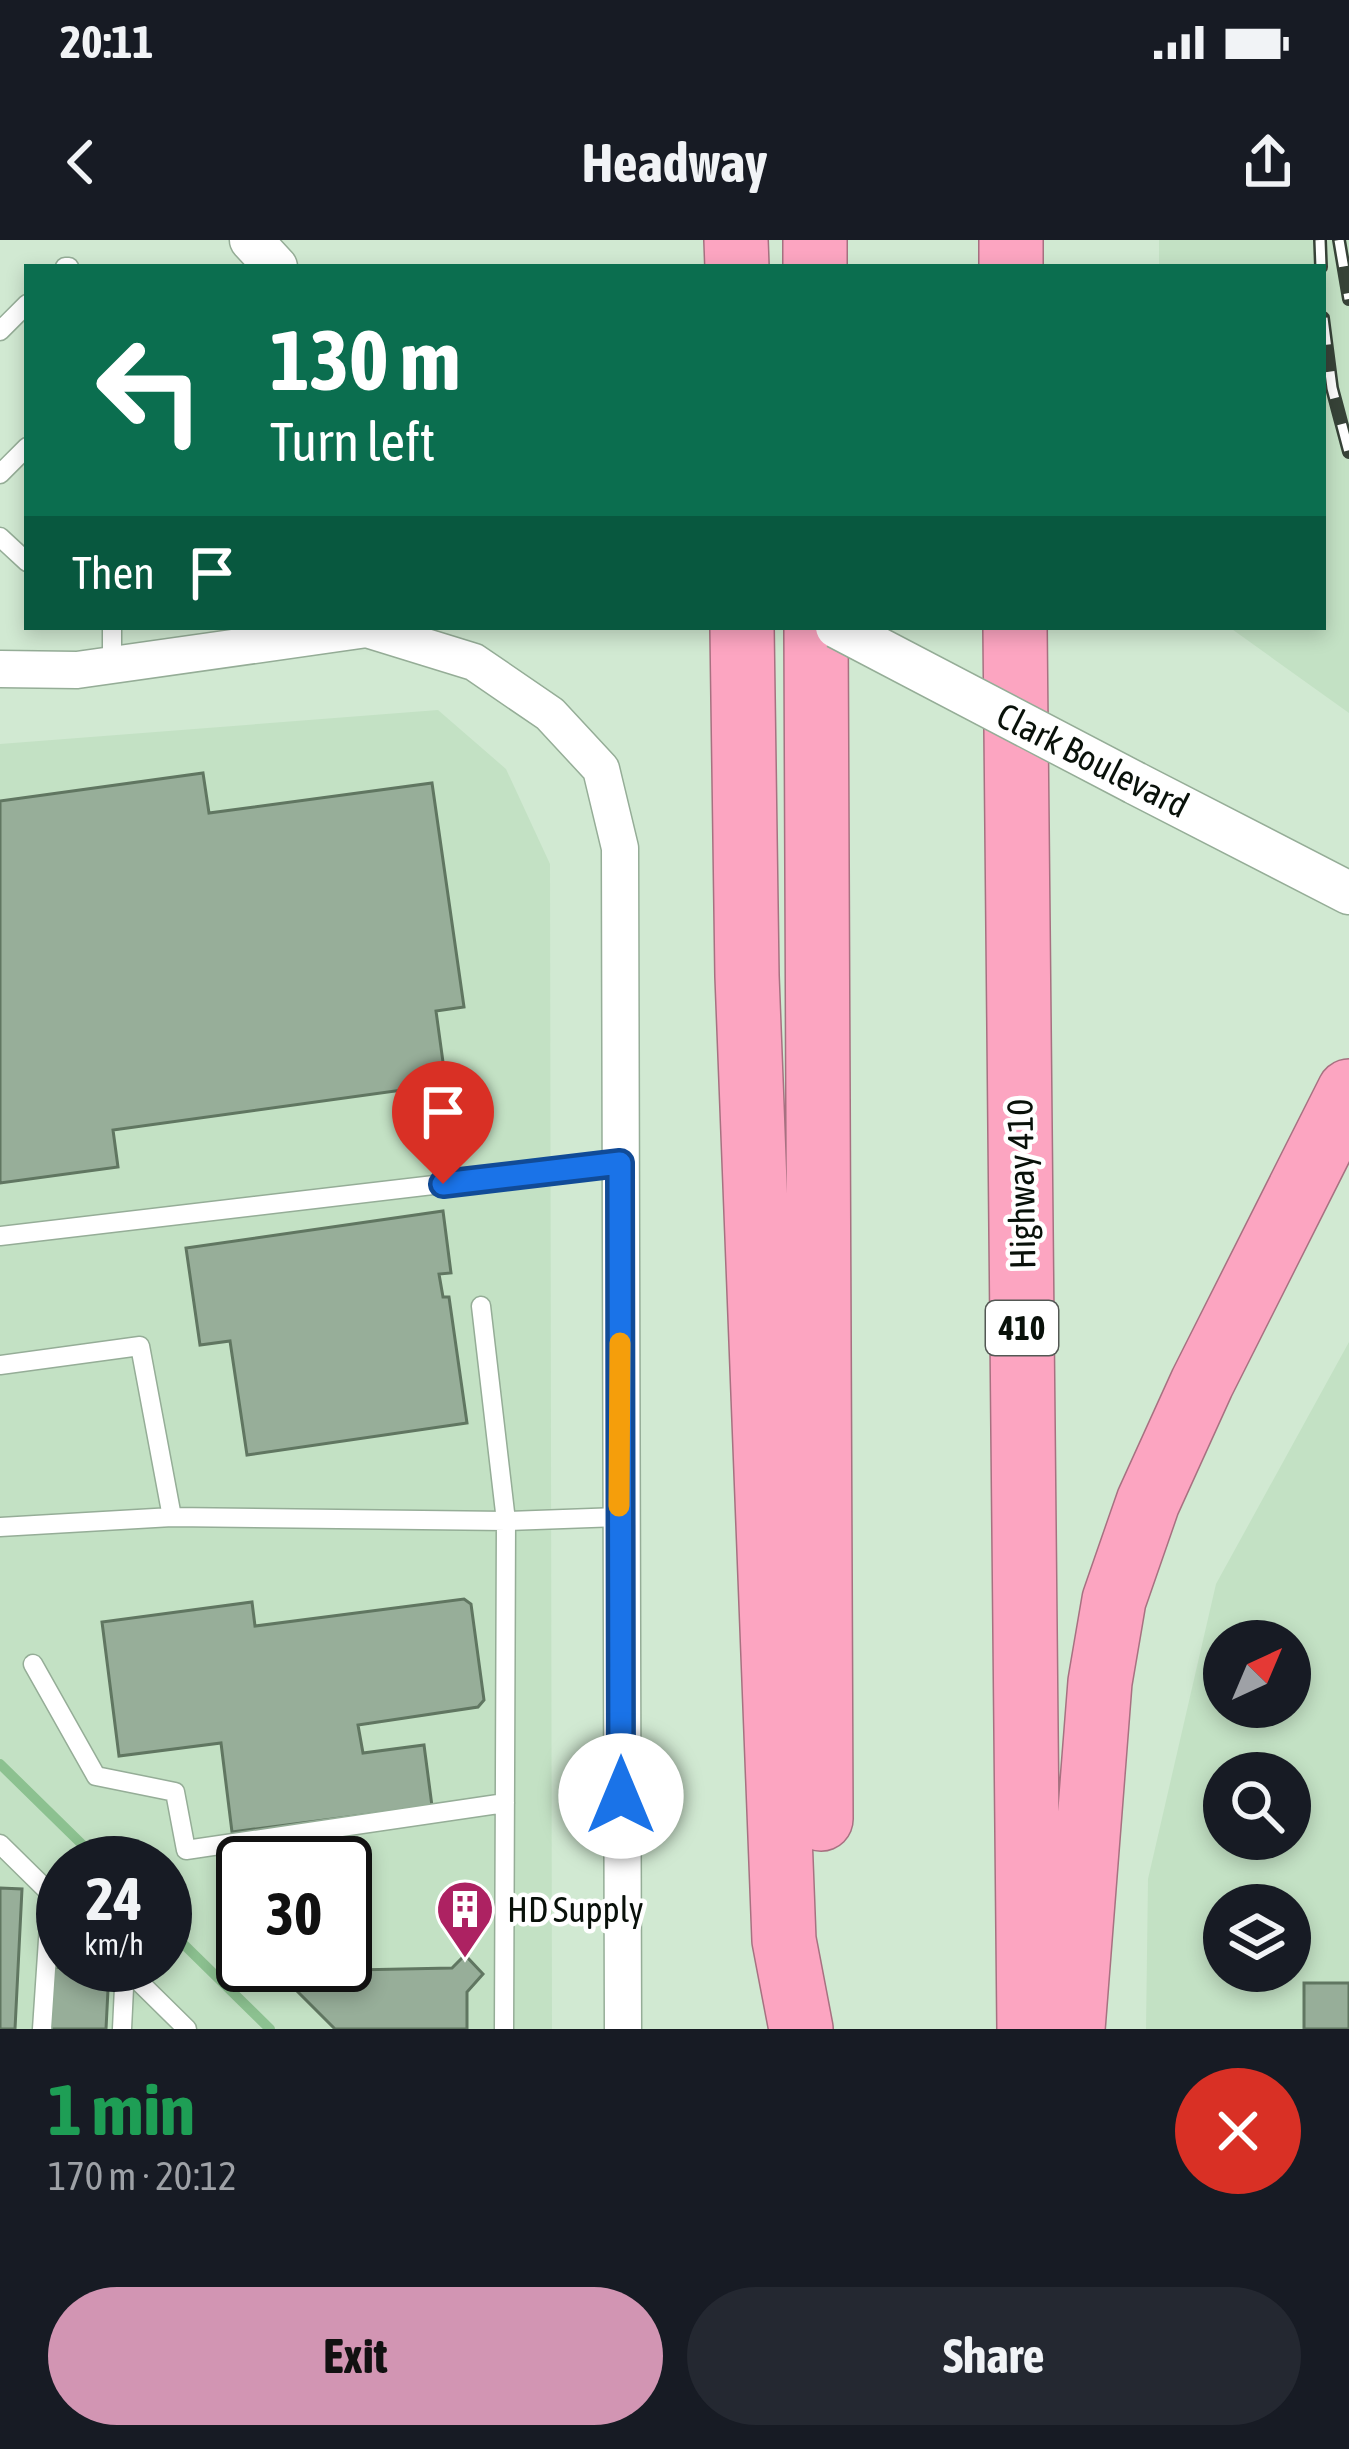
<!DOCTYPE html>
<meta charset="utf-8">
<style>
body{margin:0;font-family:"Asap Condensed",sans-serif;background:#242831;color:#f1f3f6;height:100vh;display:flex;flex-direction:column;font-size:45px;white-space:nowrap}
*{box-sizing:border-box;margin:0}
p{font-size:39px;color:#9ea1a6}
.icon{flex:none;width:66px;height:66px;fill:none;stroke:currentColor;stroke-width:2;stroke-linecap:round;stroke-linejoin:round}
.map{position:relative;height:1789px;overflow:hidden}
.drawer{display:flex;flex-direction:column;background:#171b24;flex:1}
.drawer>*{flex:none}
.top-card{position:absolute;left:24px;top:24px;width:1302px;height:366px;border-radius:0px;box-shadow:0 6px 18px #0003;background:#0b6e4f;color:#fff;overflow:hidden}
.needle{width:78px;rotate:44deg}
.fabs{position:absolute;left:1203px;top:1380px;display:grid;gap:24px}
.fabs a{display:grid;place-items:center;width:108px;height:108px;border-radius:50%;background:#171b24;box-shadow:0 6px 18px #0003;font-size:60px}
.speed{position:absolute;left:36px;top:1596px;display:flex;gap:24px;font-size:60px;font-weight:700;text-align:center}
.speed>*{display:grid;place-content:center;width:156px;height:156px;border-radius:50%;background:#171b24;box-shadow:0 6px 18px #0003;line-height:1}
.speed small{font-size:30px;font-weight:400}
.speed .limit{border:6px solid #111;border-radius:18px;background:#fff;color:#111}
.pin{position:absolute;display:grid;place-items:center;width:102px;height:102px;color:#fff;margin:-123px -51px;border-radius:50% 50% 50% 0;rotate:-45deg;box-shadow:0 0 12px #0007}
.pin .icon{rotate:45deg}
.me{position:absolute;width:132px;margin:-66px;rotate:0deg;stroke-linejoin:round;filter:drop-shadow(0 0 9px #0008)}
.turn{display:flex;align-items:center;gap:42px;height:252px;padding:0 48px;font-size:54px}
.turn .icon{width:156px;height:156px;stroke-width:2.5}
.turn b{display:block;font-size:84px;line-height:102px}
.then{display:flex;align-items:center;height:114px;padding:0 48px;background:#0003;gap:24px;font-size:45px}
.round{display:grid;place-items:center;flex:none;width:126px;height:126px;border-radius:63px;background:#242831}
.overview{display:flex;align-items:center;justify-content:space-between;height:204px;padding:0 48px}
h1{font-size:72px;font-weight:700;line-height:90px;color:#1e9e55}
.button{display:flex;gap:24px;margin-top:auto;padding:24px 48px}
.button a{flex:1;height:138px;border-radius:72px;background:#d295b3;color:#111;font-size:48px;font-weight:700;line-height:138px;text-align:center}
.button a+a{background:#242831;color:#f1f3f6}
.status{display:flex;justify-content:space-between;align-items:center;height:84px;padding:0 60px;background:#171b24;direction:ltr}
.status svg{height:33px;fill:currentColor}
header{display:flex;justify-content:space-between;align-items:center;height:156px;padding:0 48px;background:#171b24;font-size:54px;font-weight:700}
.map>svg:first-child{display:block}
.built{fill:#c3e1c4;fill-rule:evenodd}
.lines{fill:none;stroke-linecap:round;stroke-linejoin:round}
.stream{stroke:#8cc190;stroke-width:10}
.building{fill:#97ae99;stroke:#607661;stroke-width:3}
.service-casing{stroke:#95ad97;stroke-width:21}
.minor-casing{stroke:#95ad97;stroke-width:39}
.tertiary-casing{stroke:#95ad97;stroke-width:45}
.motorway-casing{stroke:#a77181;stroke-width:66}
.service{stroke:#fff;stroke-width:18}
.minor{stroke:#fff;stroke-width:36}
.tertiary{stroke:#fff;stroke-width:42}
.motorway{stroke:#fca5c1;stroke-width:63}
.rail-casing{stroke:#374338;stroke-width:14}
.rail{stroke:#fff;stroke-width:9;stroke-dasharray:27;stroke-linecap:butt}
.tertiary-bridge-casing{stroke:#95ad97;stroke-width:45;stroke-linecap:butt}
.tertiary-bridge{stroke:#fff;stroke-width:42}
.route-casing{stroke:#114b97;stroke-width:30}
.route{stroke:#1a73e8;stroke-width:21}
.slow{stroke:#f59e0b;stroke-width:21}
.labels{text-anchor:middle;stroke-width:9;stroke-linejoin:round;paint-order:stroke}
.shield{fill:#fff;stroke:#535854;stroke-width:3}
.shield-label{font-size:33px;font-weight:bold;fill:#09110a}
.street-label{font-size:36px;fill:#09110a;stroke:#fff}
.poi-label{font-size:36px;fill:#09110a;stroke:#fff;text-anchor:start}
</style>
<div class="status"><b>20:11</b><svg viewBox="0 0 49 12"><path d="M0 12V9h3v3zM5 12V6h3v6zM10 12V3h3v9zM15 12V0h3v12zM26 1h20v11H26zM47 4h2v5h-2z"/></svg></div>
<header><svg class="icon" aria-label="back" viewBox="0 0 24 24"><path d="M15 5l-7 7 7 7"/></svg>Headway<svg class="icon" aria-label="share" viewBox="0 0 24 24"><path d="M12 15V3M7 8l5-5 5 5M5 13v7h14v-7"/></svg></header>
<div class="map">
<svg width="1349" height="1789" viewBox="0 0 1349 1789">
<rect width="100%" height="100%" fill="#d1e9d2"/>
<path class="built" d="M1159,0H1349V473L1229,387H1323V27H1159Z
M438,470L506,529L550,624L552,1789H0V504ZM63,1623H165V1725H63ZM243,1623H345V1725H243Z
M1349,1102V1789H1146L1148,1639L1216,1344ZM1224,1401H1290V1467H1224ZM1224,1533H1290V1599H1224ZM1224,1665H1290V1731H1224Z"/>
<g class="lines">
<path class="stream" d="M0,1524L101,1623
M165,1686L270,1789"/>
</g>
<path class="building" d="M203,533L209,573L432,543L464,767L436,771L446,844L113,890L118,927L0,943V561Z
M443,971L451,1033L439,1034L443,1057H449L467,1183L247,1215L230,1101L200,1105L186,1008Z
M464,1359L471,1364L484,1460L478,1467L358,1485L363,1513L424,1505L432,1566L232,1592L221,1503L119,1516L102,1382L252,1362L255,1386Z
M0,1648L22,1649L15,1789H0Z
M345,1651H353L354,1730L452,1728L465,1715L483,1734L467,1752V1789H335L271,1725H345Z
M221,1652H243V1697L218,1672Z
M48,1727L109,1730L106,1789H45Z
M1304,1743H1349V1789H1304Z"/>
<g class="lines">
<defs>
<path id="service" d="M65,27H69
M0,91L27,64
M0,234L27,207
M0,297L27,322
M112,425V387
M0,996L620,923
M481,1066L506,1281L619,1277
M0,1125L140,1106L172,1277
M0,1287L172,1277L506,1281L504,1789
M33,1424L96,1536L175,1552L186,1610L505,1563
M0,1604L63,1666
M122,1725L187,1789
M42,1789L51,1655
M122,1789L125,1727"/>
<path id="minor" d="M0,429L77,430L367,389L474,422L550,474L601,529L620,608L623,1789"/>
<path id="tertiary" d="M251,0L276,27
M1135,543L1349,653"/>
<path id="motorway" d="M736,0L737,27
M815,0V27
M1011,0V27
M742,387L747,736L784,1700L801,1789
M816,387L821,1579
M1015,387L1029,1789
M1073,1789L1100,1442L1114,1360L1148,1262L1202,1143L1349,851"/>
</defs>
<use href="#service" class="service-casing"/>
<use href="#minor" class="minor-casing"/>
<use href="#tertiary" class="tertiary-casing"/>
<use href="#motorway" class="motorway-casing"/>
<use href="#service" class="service"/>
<use href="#minor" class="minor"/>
<use href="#tertiary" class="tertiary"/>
<use href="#motorway" class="motorway"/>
<defs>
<path id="rail" d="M1320,0L1321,27
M1339,0L1349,59
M1323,78L1332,148L1349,212"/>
</defs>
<use href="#rail" class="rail-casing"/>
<use href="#rail" class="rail"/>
<defs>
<path id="tertiary-bridge" d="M837,387L1135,543"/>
</defs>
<use href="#tertiary-bridge" class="tertiary-bridge-casing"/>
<use href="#tertiary-bridge" class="tertiary-bridge"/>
</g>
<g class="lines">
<defs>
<path id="route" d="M443,944L620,923L621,1556"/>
</defs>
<use href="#route" class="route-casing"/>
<use href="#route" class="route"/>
<path class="slow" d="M619,1266L620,1103"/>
</g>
<defs>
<symbol id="building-pin" viewBox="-11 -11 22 30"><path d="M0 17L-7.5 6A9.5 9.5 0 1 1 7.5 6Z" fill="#ad2262" stroke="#fff"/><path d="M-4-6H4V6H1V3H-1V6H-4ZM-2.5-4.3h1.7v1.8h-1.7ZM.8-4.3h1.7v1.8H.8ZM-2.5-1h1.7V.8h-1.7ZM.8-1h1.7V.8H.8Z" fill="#fff"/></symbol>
</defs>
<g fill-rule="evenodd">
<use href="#building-pin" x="432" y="1636" width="66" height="90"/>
</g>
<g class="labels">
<rect class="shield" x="986" y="1061" width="72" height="54" rx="9"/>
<g class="shield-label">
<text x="1022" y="1100">410</text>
</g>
<g class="street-label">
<text transform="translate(1093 520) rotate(27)" y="13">Clark Boulevard</text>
<text transform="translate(1021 944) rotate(-91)" y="13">Highway 410</text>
</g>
<g class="poi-label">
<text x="507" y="1682">HD Supply</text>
</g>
</g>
</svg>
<div class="fabs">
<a><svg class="needle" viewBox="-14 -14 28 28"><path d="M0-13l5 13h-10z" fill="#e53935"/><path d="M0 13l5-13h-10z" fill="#9ea1a6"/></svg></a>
<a><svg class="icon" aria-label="search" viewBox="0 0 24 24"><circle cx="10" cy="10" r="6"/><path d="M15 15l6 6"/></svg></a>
<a><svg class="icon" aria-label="layers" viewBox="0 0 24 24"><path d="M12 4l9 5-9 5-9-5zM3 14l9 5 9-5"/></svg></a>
</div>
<div class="speed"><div>24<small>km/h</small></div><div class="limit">30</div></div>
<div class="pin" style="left:443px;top:944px;background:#d93025"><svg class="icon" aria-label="arrive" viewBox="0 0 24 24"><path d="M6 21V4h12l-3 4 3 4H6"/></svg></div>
<svg class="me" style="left:621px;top:1556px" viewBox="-20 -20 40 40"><circle r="19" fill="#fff"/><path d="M0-13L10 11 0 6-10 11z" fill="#1a73e8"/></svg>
<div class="top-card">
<div class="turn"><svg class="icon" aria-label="left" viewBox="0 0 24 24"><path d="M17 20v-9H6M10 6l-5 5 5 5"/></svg><div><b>130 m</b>Turn left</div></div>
<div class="then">Then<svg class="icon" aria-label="arrive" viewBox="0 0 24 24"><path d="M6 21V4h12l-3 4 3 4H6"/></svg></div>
</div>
</div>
<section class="drawer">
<div class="overview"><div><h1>1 min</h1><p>170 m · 20:12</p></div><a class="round" style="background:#d93025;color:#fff"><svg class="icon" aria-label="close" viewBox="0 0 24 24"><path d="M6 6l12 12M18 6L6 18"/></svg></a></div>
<div class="button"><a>Exit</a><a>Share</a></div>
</section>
